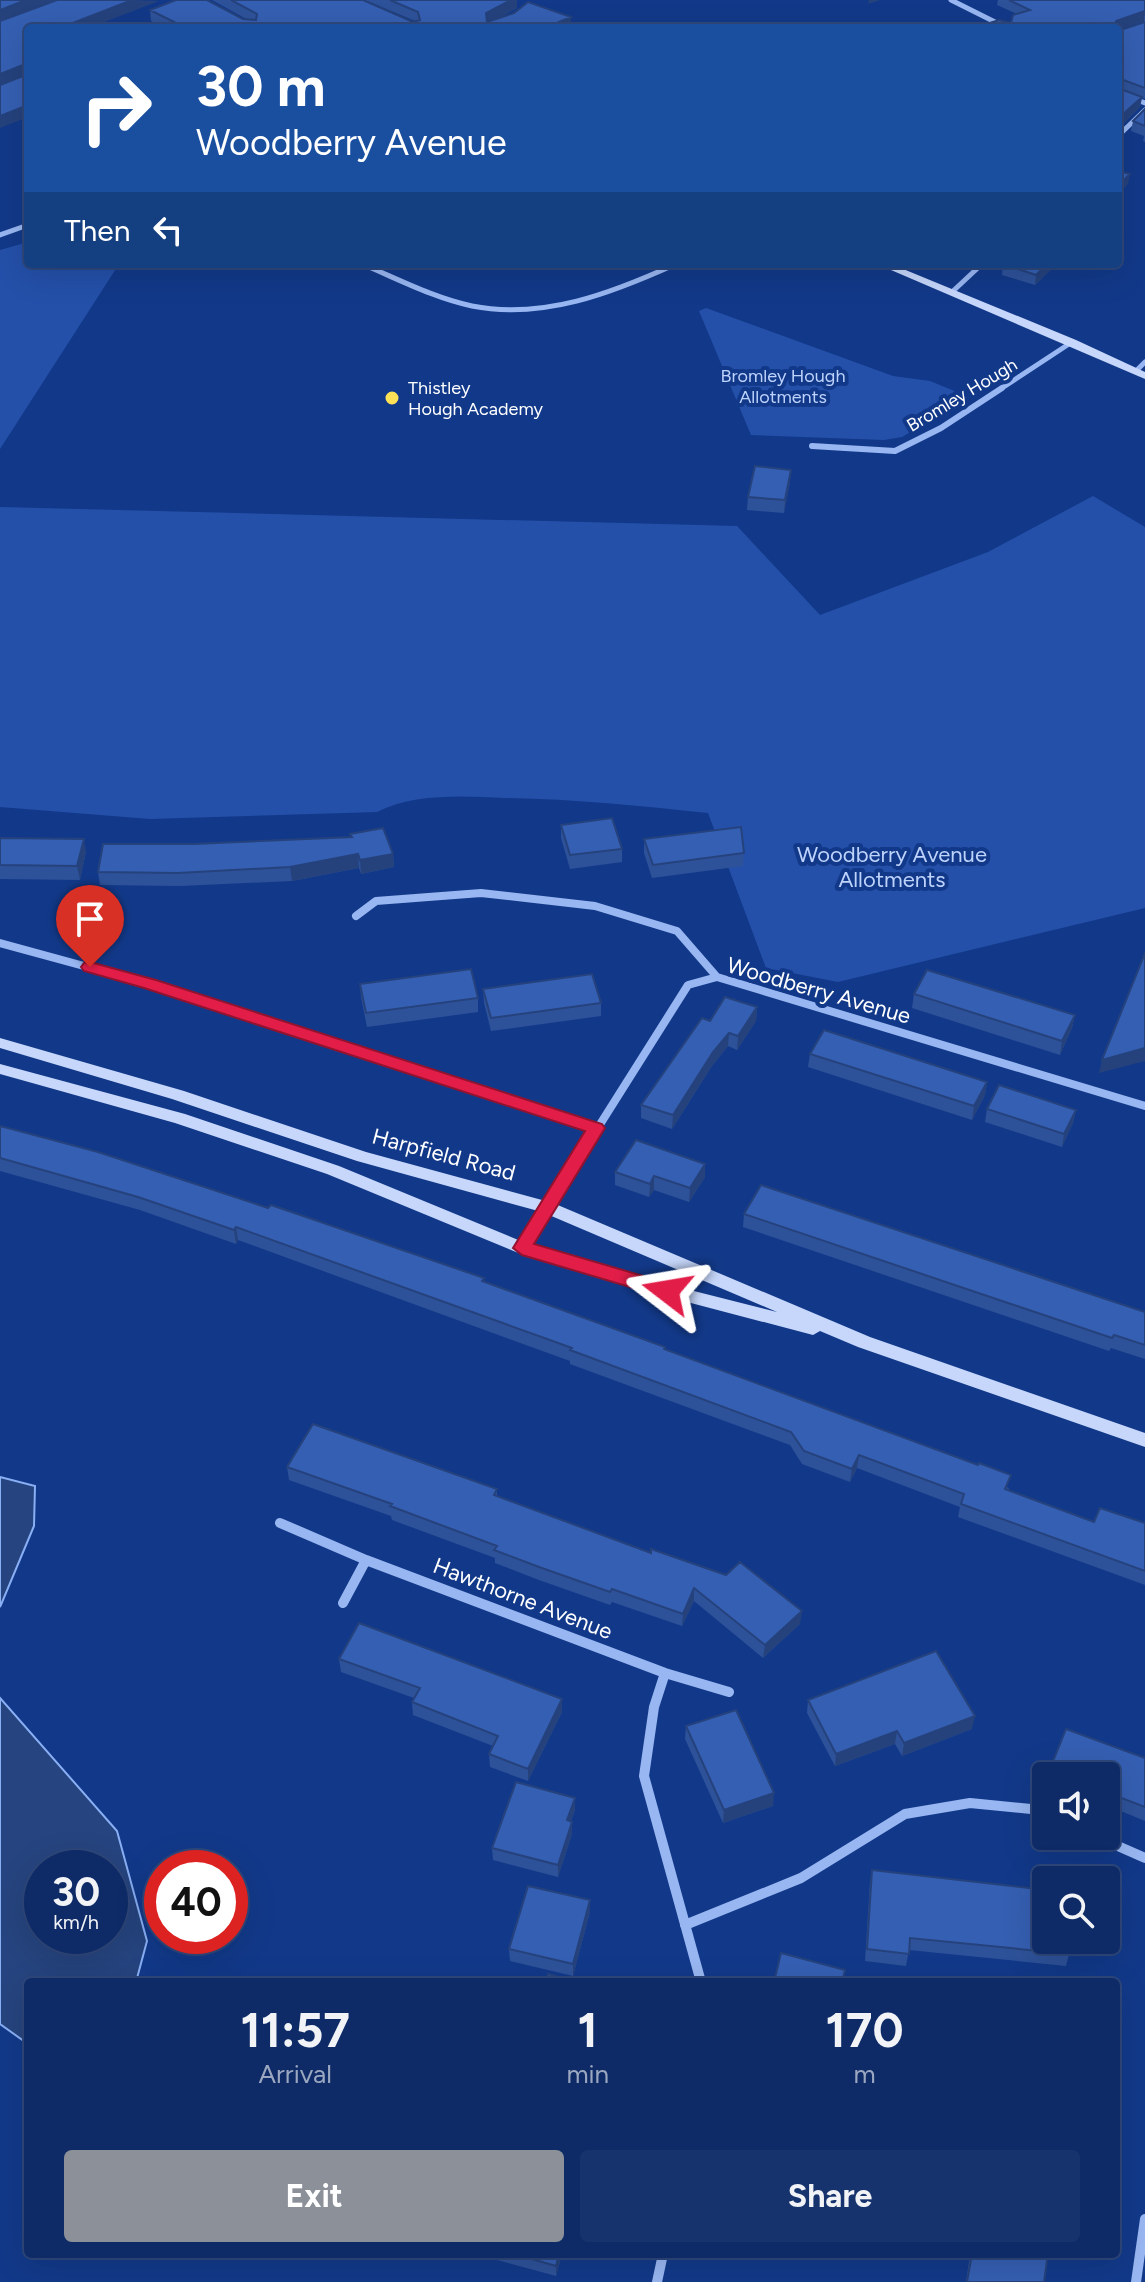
<!DOCTYPE html>
<style>
body{margin:0;font-family:Figtree,sans-serif;background:#17336d;color:#f1f3f6;height:100vh;display:flex;flex-direction:column;font-size:30px;white-space:nowrap}
*{box-sizing:border-box;margin:0}
p{font-size:26px;color:#9ba7c0}
.icon{flex:none;width:44px;height:44px;fill:none;stroke:currentColor;stroke-width:2;stroke-linecap:round;stroke-linejoin:round}
.map{position:relative;flex:1;overflow:hidden}
.panel{position:absolute;left:24px;top:1978px;width:1096px;height:280px;display:flex;flex-direction:column;background:#0e2b67;border-radius:8px;box-shadow:0 8px 32px #0002,0 0 0 2px #2e477b}
.panel>*{flex:none}
.guide{position:absolute;left:24px;top:24px;width:1098px;height:244px;border-radius:8px;box-shadow:0 8px 32px #0002,0 0 0 2px #2e477b;background:#1a4fa0;color:#fff;overflow:hidden}
.controls{position:absolute;left:1032px;top:1762px;display:grid;gap:16px}
.controls a{display:grid;place-items:center;width:88px;height:88px;border-radius:8px;background:#0e2b67;box-shadow:0 8px 32px #0002,0 0 0 2px #2e477b;font-size:40px}
.speed{position:absolute;left:24px;top:1850px;display:flex;gap:16px;font-size:40px;font-weight:700;text-align:center}
.speed>*{display:grid;place-content:center;width:104px;height:104px;border-radius:50%;background:#0e2b67;box-shadow:0 8px 32px #0002,0 0 0 2px #2e477b;line-height:1}
.speed small{font-size:20px;font-weight:400}
.speed .limit{border:12px solid #d22;background:#fff;color:#111}
.pin{position:absolute;display:grid;place-items:center;width:68px;height:68px;color:#fff;margin:-82px -34px;border-radius:50% 50% 50% 0;rotate:-45deg;box-shadow:0 0 8px #0007}
.pin .icon{rotate:45deg}
.me{position:absolute;width:88px;margin:-44px;rotate:284deg;stroke-linejoin:round;filter:drop-shadow(0 0 6px #0008)}
.turn{display:flex;align-items:center;gap:28px;height:168px;padding:0 40px;font-size:36px}
.turn .icon{width:104px;height:104px;stroke-width:2.5}
.turn b{display:block;font-size:56px;line-height:68px}
.then{display:flex;align-items:center;height:76px;padding:0 40px;background:#0003;gap:16px;font-size:30px}
.eta{display:flex;justify-content:space-evenly;align-items:center;height:136px;text-align:center}
.eta b{font-size:48px;font-weight:700;line-height:56px}
.action{display:flex;gap:16px;margin-top:auto;padding:16px 40px}
.action a{flex:1;height:92px;border-radius:8px;background:#8c9099;color:#fff;font-size:32px;font-weight:700;line-height:92px;text-align:center}
.action a+a{background:#17336d;color:#f1f3f6}
.map>svg:first-child{display:block}
.green{fill:#2450a9}
.water{fill:#26447f;stroke:#89aff4;stroke-width:2;fill-rule:evenodd}
.lines{fill:none;stroke-linecap:round;stroke-linejoin:round}
.street-far3{stroke:#98b6f1;stroke-width:5}
.street-far2{stroke:#98b6f1;stroke-width:6}
.street-far1{stroke:#98b6f1;stroke-width:8}
.street{stroke:#98b6f1;stroke-width:10}
.secondary{fill:#c6d7fb;fill-rule:evenodd}
.wall{fill:#2e5299}
.shaded-wall{fill:#25427d}
.building{fill:#355fb2;stroke:#25427d;stroke-width:2}
.route{fill:#e11d48;stroke:#92132f;stroke-width:2}
.poi-dot{fill:#ffe157;stroke:#123989;stroke-width:3}
.labels{text-anchor:middle;stroke-width:8;stroke-linejoin:round;paint-order:stroke}
.far-park-label{font-size:18px;fill:#bed3fc;stroke:#123989}
.far-poi-label{font-size:18px;fill:#fff;stroke:#123989;text-anchor:start}
.far-street-label{font-size:18px;fill:#fff;stroke:#123989}
.park-label{font-size:22px;fill:#bed3fc;stroke:#123989}
.street-label{font-size:22px;fill:#fff;stroke:#123989}
</style>
<div class="map">
<svg width="1145" height="2282" viewBox="0 0 1145 2282">
<rect width="100%" height="100%" fill="#123989"/>
<path class="green" d="M28,242V264H119L0,449V250Z
M706,308L893,376L930,381L969,397L902,437L884,440L751,435L699,311Z
M1093,496L1145,527V908L838,982L766,968L708,813C640,806 573,799 505,798C464,796 414,793 377,812L150,819L0,807V507L737,526L820,615L988,552Z"/>
<path class="water" d="M0,1477L35,1486L34,1526L0,1607Z
M0,1698L117,1831L147,1941L136,1982H28V2044L0,2024ZM42,1868H110V1936H42Z"/>
<g class="lines">
<path class="street-far3" d="M951,0L1007,28
M1118,93L1145,103
M1118,136L1145,110
M0,235L28,225
M362,264C398,279 434,298 472,306C543,320 612,293 676,264
M952,292L982,264
M1136,371L1145,362
M999,390L1072,342"/>
<path class="street-far2" d="M812,446L895,451L941,428L1002,388"/>
<path class="street-far1" d="M356,916L376,901L481,893L595,906L677,931L717,977
M0,943L150,984L596,1128
M522,1248L688,985L717,977L1145,1106"/>
<path class="street" d="M280,1523L366,1560L665,1673L729,1692
M343,1603L366,1560
M665,1673L654,1707L644,1776L701,1982
M1095,1836L1145,1858
M685,1925L801,1878L905,1814L970,1803L1031,1809L1046,1815
M657,2282L663,2254
M1136,2282L1145,2219"/>
<path class="secondary" d="M877,264H891L1076,340L1145,372V379Z
M0,1038L184,1091L366,1152L553,1203L870,1337L1145,1433V1447L858,1347L820,1331L813,1335L615,1283L516,1252L327,1174L175,1123L0,1074V1064L185,1114L339,1166L528,1244L615,1271L777,1312L542,1212L357,1161L172,1099L0,1048Z"/>
</g>
<path class="wall" d="M212,0H363L413,22L415,21L365,0H517V8L498,18L571,28H165L151,21L150,10L248,20Z
M998,0H1145V21L1119,29L1121,30L1145,22V99L1142,98L1140,107L1120,127L1118,126V28L1011,23L1017,14L997,5Z
M1145,109V142L1143,141L1144,136L1131,131L1133,121Z
M1003,264H1057L1035,285L1002,275Z
M790,482L784,513L747,510L748,497Z
M561,825L622,849V862L570,869L561,838Z
M350,834L393,854L394,867L361,874L359,868L292,881L180,886L100,885L98,872L194,844L351,837Z
M0,838L86,852L80,880L0,879Z
M644,839L744,853L743,866L652,878L644,853Z
M360,984L478,998V1012L367,1027L361,997Z
M483,989L601,1003V1016L491,1031L484,1003Z
M914,994L1075,1015L1072,1028L1060,1055L912,1008Z
M757,1007L756,1021L737,1050L728,1046L712,1066L672,1129L641,1118V1105L710,1021Z
M810,1054L987,1082L985,1095L972,1120L808,1067Z
M987,1109L1076,1110L1073,1123L1062,1147L985,1122Z
M0,1126L484,1282L665,1347V1350L1009,1488L1008,1490L1094,1522L1145,1523V1585L958,1517L960,1507L857,1468L850,1482L802,1464L790,1445L570,1364V1361L238,1240L236,1244L140,1210L0,1171Z
M705,1164V1177L689,1202L654,1190L649,1197L615,1185V1172Z
M744,1214L1145,1312V1359L1111,1348L1109,1351L743,1227Z
M287,1467L497,1489V1496L800,1624L763,1658L694,1601L682,1626L612,1602L610,1605L539,1580L495,1563V1558L392,1520L391,1516L289,1480Z
M339,1659L562,1712L528,1781L490,1767L489,1754L493,1746L413,1715L412,1702L414,1698L341,1672Z
M808,1700L972,1729L902,1756L895,1744L835,1766L807,1713Z
M686,1726L773,1806L723,1823L685,1739Z
M1145,1758V1821L1106,1805V1776H1048L1050,1769Z
M575,1798V1810L571,1821L572,1834L558,1877L493,1860L492,1848Z
M872,1870L1069,1954L1066,1966L909,1950L906,1966L865,1961L870,1882Z
M590,1912L573,1976L510,1961L509,1949Z
M486,2254H562L556,2276L486,2257Z
M970,2254H1048L1044,2282H966Z"/>
<path class="shaded-wall" d="M26,0H56L0,21V10Z
M132,0L159,1L89,28H60Z
M511,0H517V8L486,24V13Z
M869,0H880L868,4Z
M1145,11L1144,21L1118,30V28H1115L1116,21Z
M571,17V28H552L559,22Z
M25,64L27,75L0,86V74Z
M1142,97L1140,107L1120,127L1121,116Z
M28,105V117L0,128V116Z
M1130,174L1128,184L1118,194V186Z
M1047,264H1057L1035,285L1036,275Z
M791,470L790,482L784,513L785,500Z
M84,839L86,852L80,880L77,866Z
M358,854L359,868L292,881L290,867Z
M393,854L394,867L361,874L360,860Z
M757,1007L756,1021L737,1050L738,1036Z
M1075,1015L1072,1028L1060,1055L1062,1041Z
M729,1033L728,1046L712,1066L672,1129L673,1115L713,1052Z
M1145,1048V1061L1099,1073L1102,1060Z
M987,1082L985,1095L972,1120L974,1106Z
M1076,1110L1073,1123L1062,1147L1064,1134Z
M705,1164V1177L689,1202L690,1188Z
M654,1176V1190L649,1197L650,1184Z
M236,1227L238,1240L236,1244L234,1230Z
M859,1455L857,1468L850,1482L852,1469Z
M694,1588V1601L682,1626L683,1614Z
M802,1611L800,1624L763,1658L765,1645Z
M562,1699V1712L528,1781V1769Z
M975,1716L972,1729L902,1756L904,1743Z
M897,1731L895,1744L835,1766L836,1754Z
M774,1793L773,1806L723,1823L724,1810Z
M575,1798V1810L567,1832V1820Z
M572,1822V1834L558,1877V1865Z
M590,1900V1912L573,1976V1964Z
M559,2254H562L556,2276V2266Z"/>
<path class="building" d="M0,0H26L0,10Z
M57,0H132L60,28H28V66L25,64L0,74V21Z
M176,0H207L243,19L256,20L257,14L231,0H363L413,22L420,20L418,12L390,0H511L486,13L487,22L514,13L528,2L571,17L559,22L562,24L552,28H186L150,10Z
M1009,0H1145V11L1116,21L1115,27L1116,28H974L999,20L1011,23L1013,15L1030,10Z
M1145,22V88L1118,78V29L1121,30Z
M28,74V105L0,116V85Z
M1118,88L1142,97L1121,116L1118,115Z
M1145,109V126L1133,121Z
M1118,171L1130,174L1118,186Z
M1003,264H1047L1036,275Z
M755,466L791,470L785,500L748,497Z
M612,818L622,849L570,855L561,825Z
M741,827L744,853L653,865L644,839Z
M383,828L393,854L360,860L358,854L290,867L178,873L98,872L103,844H194L352,837L350,834Z
M0,838L84,839L77,866L0,865Z
M1145,953V1048L1102,1060Z
M471,969L478,998L366,1013L360,984Z
M927,970L1075,1015L1062,1041L914,994Z
M592,974L601,1003L491,1018L483,989Z
M725,997L757,1007L738,1036L729,1033L713,1052L673,1115L641,1105L702,1018L710,1021Z
M824,1030L987,1082L974,1106L810,1054Z
M999,1085L1076,1110L1064,1134L987,1109Z
M0,1126L98,1152L268,1208L271,1205L484,1278L482,1281L665,1347L664,1349L978,1465L979,1463L1011,1475L1005,1489L1094,1522L1100,1508L1145,1523V1571L961,1504L964,1494L859,1455L852,1469L804,1451L791,1432L570,1350L572,1348L236,1227L234,1230L138,1197L0,1158Z
M636,1140L705,1164L690,1188L654,1176L650,1184L615,1172Z
M761,1185L1145,1312V1345L1114,1335L1112,1338L744,1214Z
M313,1424L497,1489L494,1495L651,1553V1549L726,1575L740,1562L802,1611L765,1645L694,1588L683,1614L612,1589L610,1592L539,1567L494,1550L497,1546L390,1506L392,1504L287,1467Z
M359,1623L562,1699L528,1769L489,1754L498,1736L412,1702L420,1688L339,1659Z
M936,1651L975,1716L904,1743L897,1731L836,1754L808,1700Z
M736,1710L774,1793L724,1810L686,1726Z
M1066,1729L1145,1758V1807L1106,1792V1776H1068L1050,1769Z
M516,1782L575,1798L567,1820L572,1822L558,1865L492,1848Z
M872,1870L1046,1890V1940H1069V1954L910,1938L909,1954L867,1949Z
M528,1886L590,1900L573,1964L509,1949Z
M781,1953L845,1970L842,1982H774Z
M548,1974L576,1982H546Z
M514,2254H559L556,2266Z
M972,2254H1048L1044,2282H967Z"/>
<path class="route" d="M90,962L156,980L602,1124L605,1128L534,1244L674,1285L677,1291L674,1296L667,1298L522,1255L513,1248L585,1131L144,988L84,971L81,967L84,963Z"/>
<circle class="poi-dot" cx="392" cy="398" r="8"/>
<g class="labels">
<g class="far-park-label">
<text x="783" y="382">Bromley Hough<tspan x="783" dy="21">Allotments</tspan></text>
</g>
<g class="far-poi-label">
<text x="408" y="394">Thistley<tspan x="408" dy="21">Hough Academy</tspan></text>
</g>
<g class="far-street-label">
<text transform="translate(962 395) rotate(-31)" y="6">Bromley Hough</text>
</g>
<g class="park-label">
<text x="892" y="862">Woodberry Avenue<tspan x="892" dy="25">Allotments</tspan></text>
</g>
<g class="street-label">
<text transform="translate(819 990) rotate(16)" y="8">Woodberry Avenue</text>
<text transform="translate(444 1154) rotate(15)" y="8">Harpfield Road</text>
<text transform="translate(523 1598) rotate(21)" y="8">Hawthorne Avenue</text>
</g>
</g>
</svg>
<div class="controls">
<a><svg class="icon" aria-label="sound" viewBox="0 0 24 24"><path d="M4 9h4l5-4v14l-5-4H4zM17 9q2 3 0 6"/></svg></a>
<a><svg class="icon" aria-label="search" viewBox="0 0 24 24"><circle cx="10" cy="10" r="6"/><path d="M15 15l6 6"/></svg></a>
</div>
<div class="speed"><div>30<small>km/h</small></div><div class="limit">40</div></div>
<div class="pin" style="left:90px;top:967px;background:#d93025"><svg class="icon" aria-label="arrive" viewBox="0 0 24 24"><path d="M6 21V4h12l-3 4 3 4H6"/></svg></div>
<svg class="me" style="left:667px;top:1291px" viewBox="-20 -20 40 40"><path d="M0-17L14 15 0 8-14 15z" fill="#e11d48" stroke="#fff" stroke-width="4"/></svg>
<div class="guide">
<div class="turn"><svg class="icon" aria-label="right" viewBox="0 0 24 24"><path d="M7 20v-9h11M14 6l5 5-5 5"/></svg><div><b>30 m</b>Woodberry Avenue</div></div>
<div class="then">Then<svg class="icon" aria-label="left" viewBox="0 0 24 24"><path d="M17 20v-9H6M10 6l-5 5 5 5"/></svg></div>
</div>
<section class="panel">
<div class="eta">
<div><b>11:57</b><p>Arrival</p></div>
<div><b>1</b><p>min</p></div>
<div><b>170</b><p>m</p></div>
</div>
<div class="action"><a>Exit</a><a>Share</a></div>
</section>
</div>
